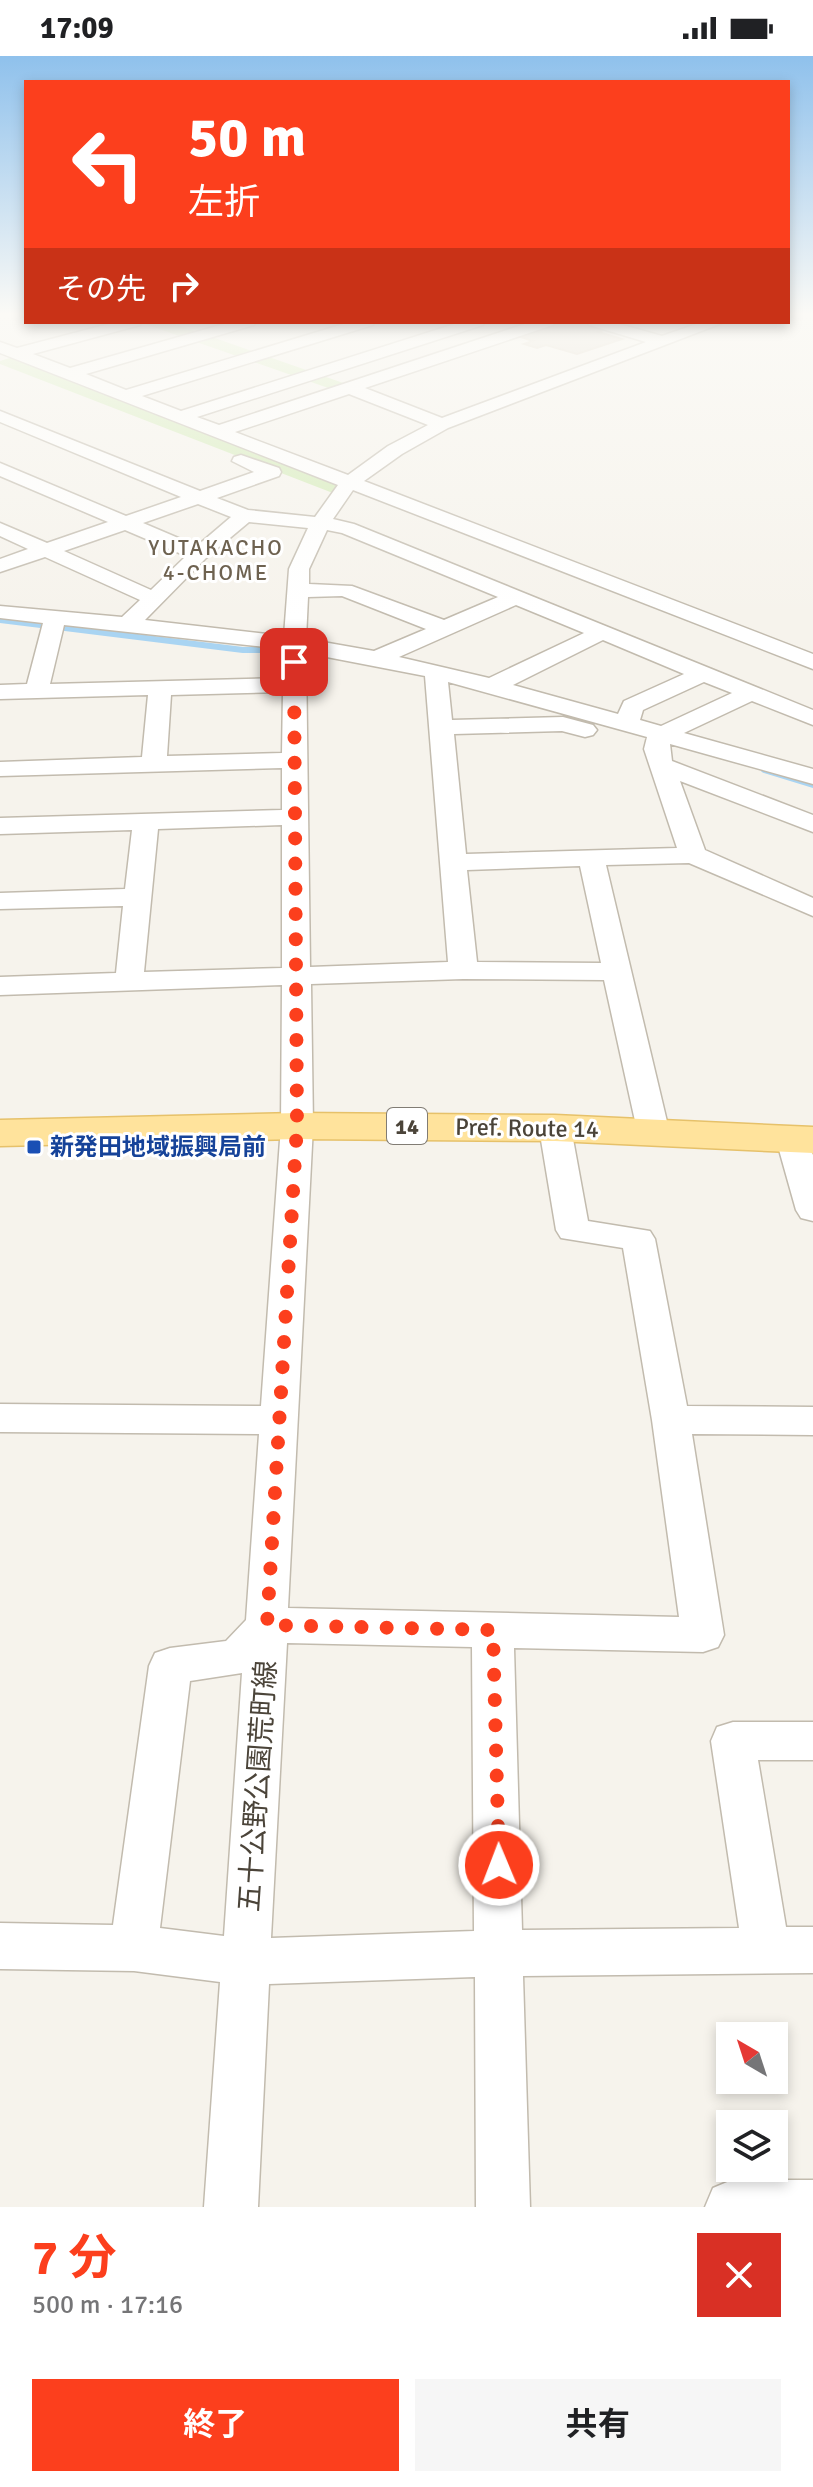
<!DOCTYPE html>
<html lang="ja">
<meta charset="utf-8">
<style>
body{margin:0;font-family:Signika,"Noto Sans JP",sans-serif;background:#f6f6f6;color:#202124;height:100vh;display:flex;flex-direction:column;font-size:30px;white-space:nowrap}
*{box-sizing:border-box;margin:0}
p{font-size:26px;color:#757577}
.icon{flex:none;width:44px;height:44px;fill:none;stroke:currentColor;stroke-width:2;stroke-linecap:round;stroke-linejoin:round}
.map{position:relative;height:2151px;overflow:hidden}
.sheet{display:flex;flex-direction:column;background:#fff;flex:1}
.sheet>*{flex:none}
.hud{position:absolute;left:24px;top:24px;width:766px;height:244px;border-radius:0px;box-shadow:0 4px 12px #0003;background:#fc3f1d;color:#fff;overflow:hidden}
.needle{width:52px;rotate:321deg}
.buttons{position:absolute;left:716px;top:1966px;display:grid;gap:16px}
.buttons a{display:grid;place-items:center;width:72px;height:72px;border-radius:0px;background:#fff;box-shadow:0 4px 12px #0003;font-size:40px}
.pin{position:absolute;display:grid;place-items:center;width:68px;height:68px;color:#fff;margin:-34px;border-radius:16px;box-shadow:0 4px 12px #0006}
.me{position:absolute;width:88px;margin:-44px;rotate:359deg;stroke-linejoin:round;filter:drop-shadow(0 0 6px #0008)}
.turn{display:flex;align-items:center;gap:28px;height:168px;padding:0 32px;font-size:36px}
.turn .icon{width:104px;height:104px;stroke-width:2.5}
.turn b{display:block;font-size:56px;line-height:68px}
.then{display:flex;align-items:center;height:76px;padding:0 32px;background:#0003;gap:16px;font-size:30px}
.round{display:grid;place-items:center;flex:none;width:84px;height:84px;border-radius:0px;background:#f6f6f6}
.head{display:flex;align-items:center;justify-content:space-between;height:136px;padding:0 32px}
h1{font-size:48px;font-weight:700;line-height:60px;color:#fc3f1d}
.cta{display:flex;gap:16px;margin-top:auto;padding:16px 32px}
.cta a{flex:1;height:92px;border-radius:0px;background:#fc3f1d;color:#fff;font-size:32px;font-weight:700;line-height:92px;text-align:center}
.cta a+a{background:#f6f6f6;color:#202124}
.status{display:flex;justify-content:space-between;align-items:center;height:56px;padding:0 40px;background:#fff;direction:ltr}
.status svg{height:22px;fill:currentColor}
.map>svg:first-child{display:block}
.green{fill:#d2eab5}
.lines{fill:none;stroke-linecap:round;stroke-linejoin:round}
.stream{stroke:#a9d4f2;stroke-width:6}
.building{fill:#d8cfc1;stroke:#d3c7b4;stroke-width:2}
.minor-casing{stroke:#c2bbae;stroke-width:3}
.major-casing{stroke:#e6c16a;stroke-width:3}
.minor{fill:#fff;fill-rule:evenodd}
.major{fill:#ffe39c;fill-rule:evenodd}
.route{stroke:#fc3f1d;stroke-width:14;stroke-dasharray:0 25.2}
.transit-dot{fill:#1a4fb4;stroke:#fff;stroke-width:3}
.labels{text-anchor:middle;stroke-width:6;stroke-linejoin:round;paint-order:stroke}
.far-neighbourhood-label{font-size:22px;letter-spacing:2px;fill:#6e6250;stroke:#fff}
.shield{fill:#fff;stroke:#817c74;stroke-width:2}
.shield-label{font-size:22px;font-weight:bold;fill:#4b4439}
.street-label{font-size:24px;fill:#4b4439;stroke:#fff}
.transit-label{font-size:24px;font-weight:bold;fill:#164399;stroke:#fff;text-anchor:start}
.near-street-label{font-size:28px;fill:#4b4439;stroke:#fff}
</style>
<div class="status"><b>17:09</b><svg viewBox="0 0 49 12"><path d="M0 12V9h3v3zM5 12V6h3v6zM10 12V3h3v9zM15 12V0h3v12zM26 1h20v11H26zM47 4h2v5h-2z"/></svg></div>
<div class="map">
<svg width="813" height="2151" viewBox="0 0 813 2151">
<rect width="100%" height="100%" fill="#f6f3ec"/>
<path class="green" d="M169,266L349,329L334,334L142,267Z
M16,300L345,428L338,439L0,308V305Z"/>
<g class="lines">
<path class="stream" d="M0,564L243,594H294
M764,714L813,729"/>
</g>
<path class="building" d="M555,266H584L607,273L598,276L622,283L577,298L546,289L537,292L524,288L533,285L515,279Z"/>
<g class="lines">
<defs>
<path id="minor" d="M116,266H142L140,269L33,298L70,312L231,266H256L254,269L86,318L126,334L350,266H375L373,269L142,340L181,355L461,266H485L483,269L197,361L219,369L531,266H555L553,269L365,332L442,362L646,286L589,269L587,266H612L662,280L702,266H725L448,372L402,398L364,425L813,598V613L353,434L333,463L354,468L813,654V669L752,645L684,677L813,713V728L670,688L672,705L813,759V776L680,725L705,794L813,842V860L689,807L606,809L669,1074L664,1081L653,1084L642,1081L637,1074L604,924L463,923L311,928L313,1070L288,1552L679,1561L652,1364L623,1192L561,1182L556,1174L539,1072L544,1065L555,1062L566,1065L571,1072L588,1165L650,1175L655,1183L687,1350L813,1351V1379L692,1378L724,1579L718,1591L703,1596L514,1592L522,1874L739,1872L711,1685L717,1671L733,1666H813V1704H758L786,1871H813V1917L523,1920L530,2151H476L475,1921L269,1928L258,2151H204L220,1926L134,1915L0,1913V1867L113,1869L149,1610L155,1597L170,1592L226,1585L246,1564L259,1378L0,1376V1348L261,1350L281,1070L282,929L0,939V921L116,917L123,850L0,853V837L125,833L132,774L0,778V762L282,754V712L0,720V706L142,701L148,639L0,643V629L27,628L43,567L0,562V550L122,561L140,544L45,501L0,516V503L28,493L0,480V467L47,487L108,466L0,420V407L126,460L181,441L0,366V355L200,435L254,416L232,405L234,401L241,399L279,412L281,416L279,420L217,442L248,454L315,461L338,429L0,297V286L17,292ZM349,338L428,369L388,390L348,419L235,376ZM198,448L231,461L197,490L143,467ZM249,466L308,472L289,513L284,580L145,564L206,502ZM125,474L186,500L151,534L64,495ZM327,474L342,477L498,541L444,564L352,530L309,528V513ZM342,540L426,573L374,595L306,583L308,541ZM516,549L584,577L489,622L399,601ZM64,569L284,593L283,622L50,628ZM603,584L684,618L624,645L618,658L513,629ZM306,597L425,620L448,906L310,911ZM448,626L647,681L644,693L677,792L466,798L454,678L562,675L585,681L593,679L597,674L593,669L563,661L452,664ZM704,626L732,637L661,670L640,664L643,654ZM283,636L282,697L167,700L171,639ZM282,769V912L144,916L158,773ZM580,810L601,907L477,906L467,814ZM287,1587L472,1591L474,1875L271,1882ZM242,1617L224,1880L160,1872L190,1625Z
M792,1073L803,1076L813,1099V1165L801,1162L796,1154L776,1083L781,1076Z
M732,2124H813V2151H705L713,2132Z"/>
<path id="major" d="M297,1057L555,1059L813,1071V1097L555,1085L297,1083L0,1090V1064Z"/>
</defs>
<use href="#minor" class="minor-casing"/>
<use href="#major" class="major-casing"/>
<use href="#minor" class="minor"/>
<use href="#major" class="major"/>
</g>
<linearGradient id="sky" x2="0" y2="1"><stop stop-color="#8fc1ec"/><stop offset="0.46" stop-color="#fbfaf6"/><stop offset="1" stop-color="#fbfaf6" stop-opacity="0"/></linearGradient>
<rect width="813" height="561" fill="url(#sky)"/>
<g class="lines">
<path class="route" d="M294,606L297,1070L267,1569L493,1574L499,1809"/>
</g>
<rect class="transit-dot" x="26" y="1083" width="16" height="16" rx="4"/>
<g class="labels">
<g class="far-neighbourhood-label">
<text x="216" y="499">YUTAKACHO<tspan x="216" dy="25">4-CHOME</tspan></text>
</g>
<rect class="shield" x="387" y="1052" width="40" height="36" rx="6"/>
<g class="shield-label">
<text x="407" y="1078">14</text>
</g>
<g class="street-label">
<text transform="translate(527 1072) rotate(1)" y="8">Pref. Route 14</text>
</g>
<g class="transit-label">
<text x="50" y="1099">新発田地域振興局前</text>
</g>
<g class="near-street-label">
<text transform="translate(257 1730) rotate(-86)" y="10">五十公野公園荒町線</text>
</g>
</g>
</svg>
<div class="buttons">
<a><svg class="needle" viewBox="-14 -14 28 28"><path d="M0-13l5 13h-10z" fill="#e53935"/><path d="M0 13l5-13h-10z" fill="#757577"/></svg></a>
<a><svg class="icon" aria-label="layers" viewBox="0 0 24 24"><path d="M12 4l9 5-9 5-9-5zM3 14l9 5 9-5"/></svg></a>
</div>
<div class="pin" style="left:294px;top:606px;background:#d93025"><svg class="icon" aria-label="arrive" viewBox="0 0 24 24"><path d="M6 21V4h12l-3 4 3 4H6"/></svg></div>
<svg class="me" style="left:499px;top:1809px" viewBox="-20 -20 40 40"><circle r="17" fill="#fc3f1d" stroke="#fff" stroke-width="3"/><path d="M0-11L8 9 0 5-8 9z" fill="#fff"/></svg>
<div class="hud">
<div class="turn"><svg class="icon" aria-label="left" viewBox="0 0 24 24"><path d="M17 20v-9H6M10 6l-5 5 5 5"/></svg><div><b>50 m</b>左折</div></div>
<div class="then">その先<svg class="icon" aria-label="right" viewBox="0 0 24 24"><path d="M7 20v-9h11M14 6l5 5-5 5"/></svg></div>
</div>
</div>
<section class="sheet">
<div class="head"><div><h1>7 分</h1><p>500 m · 17:16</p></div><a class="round" style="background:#d93025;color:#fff"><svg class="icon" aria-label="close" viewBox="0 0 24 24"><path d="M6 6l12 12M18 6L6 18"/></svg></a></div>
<div class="cta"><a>終了</a><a>共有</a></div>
</section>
